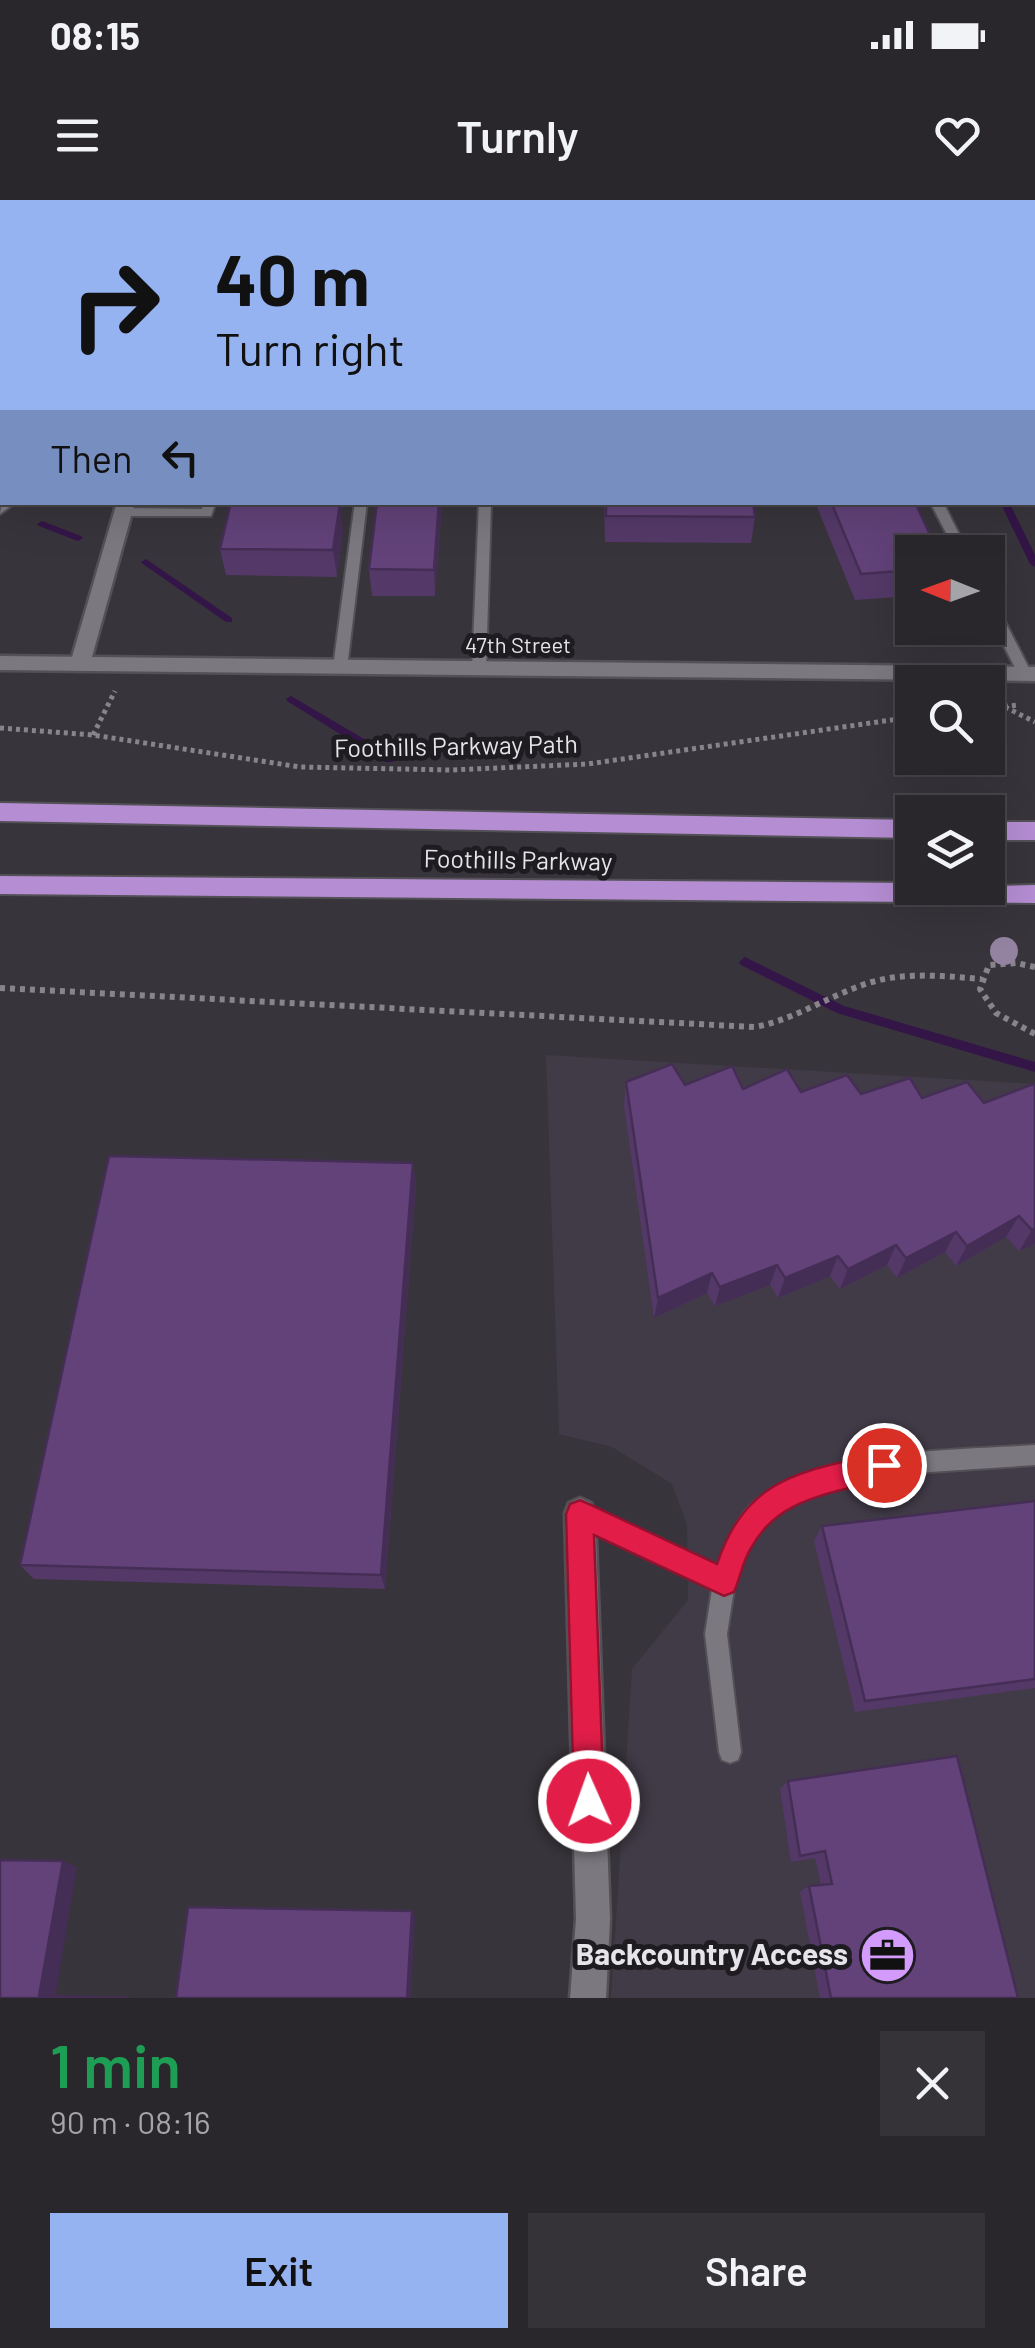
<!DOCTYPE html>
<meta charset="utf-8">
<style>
body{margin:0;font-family:Barlow,sans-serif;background:#363338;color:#f1f3f6;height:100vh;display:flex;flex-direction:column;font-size:38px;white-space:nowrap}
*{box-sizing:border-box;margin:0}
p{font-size:32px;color:#a5a5a9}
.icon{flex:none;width:55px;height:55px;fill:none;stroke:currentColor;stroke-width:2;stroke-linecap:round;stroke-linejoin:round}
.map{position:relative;height:1798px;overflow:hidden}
.details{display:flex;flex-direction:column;background:#2a272c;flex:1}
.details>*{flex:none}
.top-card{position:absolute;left:0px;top:0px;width:1035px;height:305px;box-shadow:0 10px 40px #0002,0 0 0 2px #464448;background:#95b2f1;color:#111;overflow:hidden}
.needle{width:65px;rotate:271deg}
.buttons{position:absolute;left:895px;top:335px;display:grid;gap:20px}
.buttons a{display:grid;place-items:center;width:110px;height:110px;border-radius:0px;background:#2a272c;box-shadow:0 10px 40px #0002,0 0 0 2px #464448;font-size:50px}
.pin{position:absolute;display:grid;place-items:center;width:85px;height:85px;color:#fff;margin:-42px;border:5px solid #fff;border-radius:50%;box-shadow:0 2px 10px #0007}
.me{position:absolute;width:110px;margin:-55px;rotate:358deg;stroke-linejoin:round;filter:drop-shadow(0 0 8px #0008)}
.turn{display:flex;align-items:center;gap:35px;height:210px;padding:0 50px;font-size:45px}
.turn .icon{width:130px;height:130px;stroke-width:2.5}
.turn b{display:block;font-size:70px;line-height:85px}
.then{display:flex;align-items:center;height:95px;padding:0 50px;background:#0003;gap:20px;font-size:38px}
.round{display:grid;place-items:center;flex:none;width:105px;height:105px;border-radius:0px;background:#363338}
.summary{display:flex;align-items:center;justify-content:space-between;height:170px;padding:0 50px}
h1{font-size:60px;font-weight:600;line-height:75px;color:#1e9e55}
.primary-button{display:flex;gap:20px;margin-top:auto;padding:20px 50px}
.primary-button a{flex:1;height:115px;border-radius:0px;background:#95b2f1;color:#111;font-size:40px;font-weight:600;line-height:115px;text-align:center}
.primary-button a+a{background:#363338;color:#f1f3f6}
.status{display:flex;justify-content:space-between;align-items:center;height:70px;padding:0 50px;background:#2a272c;direction:ltr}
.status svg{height:28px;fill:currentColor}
header{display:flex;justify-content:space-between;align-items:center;height:130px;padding:0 50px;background:#2a272c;font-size:45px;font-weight:600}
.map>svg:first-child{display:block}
.built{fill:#413a47}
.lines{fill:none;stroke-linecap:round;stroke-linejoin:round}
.stream{fill:#341548;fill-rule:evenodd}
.service-casing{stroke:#535056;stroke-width:4}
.minor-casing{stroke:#535056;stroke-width:5}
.tertiary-casing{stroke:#535056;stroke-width:5}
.trunk-casing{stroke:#535056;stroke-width:4}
.path-far2{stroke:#87848a;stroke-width:4;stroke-dasharray:4 4;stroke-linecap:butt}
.path-far1{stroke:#87848a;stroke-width:5;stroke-dasharray:4 4;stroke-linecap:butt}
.path{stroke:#87848a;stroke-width:6;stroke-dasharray:5 5;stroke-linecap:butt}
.service{fill:#7c7880;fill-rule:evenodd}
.minor{fill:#7c7880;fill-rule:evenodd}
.tertiary{fill:#7c7880;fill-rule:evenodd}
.trunk{fill:#b48dd2;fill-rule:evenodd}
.tree{fill:#9382a0}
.wall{fill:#543968}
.shaded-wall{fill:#452e55}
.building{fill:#624279;stroke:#452e55;stroke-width:2.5}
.route{fill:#e11d48;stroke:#92132f;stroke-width:2.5}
.labels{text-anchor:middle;stroke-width:10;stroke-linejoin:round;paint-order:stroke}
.far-street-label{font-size:22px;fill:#e7e4e9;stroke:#1e1c20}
.street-label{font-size:25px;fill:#e7e4e9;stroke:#1e1c20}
.near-poi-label{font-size:30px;font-weight:bold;fill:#e7e4e9;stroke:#1e1c20;text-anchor:end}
</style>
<div class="status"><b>08:15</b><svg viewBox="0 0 49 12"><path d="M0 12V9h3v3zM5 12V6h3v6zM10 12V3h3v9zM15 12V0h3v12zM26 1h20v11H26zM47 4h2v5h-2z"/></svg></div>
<header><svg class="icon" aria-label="menu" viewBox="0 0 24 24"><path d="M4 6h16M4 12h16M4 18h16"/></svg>Turnly<svg class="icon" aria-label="heart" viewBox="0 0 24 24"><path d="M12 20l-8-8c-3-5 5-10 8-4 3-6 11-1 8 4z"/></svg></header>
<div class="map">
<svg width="1035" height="1798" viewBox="0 0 1035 1798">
<rect width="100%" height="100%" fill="#38343b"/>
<path class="built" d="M546,855L1035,884V1798H611L632,1469L688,1400L687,1325L672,1284L612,1247L559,1234Z"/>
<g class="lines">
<path class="stream" d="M904,0H912L913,2H906Z
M1032,218H1035V228L1032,227Z
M1000,302H1009L1035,355V367L1030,364Z
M42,321L81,336L83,338L78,341L75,340L39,326L37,324Z
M146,359L232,418V422H226L143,364L141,362Z
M291,496L393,556V562H385L287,501L286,499Z
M745,757L844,806L1035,862V872L837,813L741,765L739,762Z"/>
<defs>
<path id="service" d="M794,0H805L806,2H796Z
M848,0H904L901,2H847Z
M0,259L2,260V269L0,268Z
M2,302H16L0,314Z
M204,302H216L211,316H123L117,312L123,308L202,309Z
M355,302H367L347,468L340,473L333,468Z
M479,302H491L486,470L479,475L472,470Z
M930,302H943L968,352H956Z
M988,398L995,402L1032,474L1030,477L1025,479L1018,474L988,414Z
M1035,1245V1265L884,1275L808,1294L767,1317L747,1349L735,1383L727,1434L741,1552L738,1560L730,1563L722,1560L719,1552L705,1434L712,1389L573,1320L570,1313L573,1306L580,1303L718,1369C726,1347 736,1316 755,1301C825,1248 950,1251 1035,1245Z"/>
<path id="minor" d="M205,0H219V2H205Z
M979,0H994L995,2H981Z
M1032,68H1035V81L1032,80Z
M117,302H135L90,464L80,471L70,464Z
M580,1298L591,1303L595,1313L610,1719L606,1798H570L576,1719L565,1313L569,1303Z"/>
<path id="tertiary" d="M0,456L1035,467V481L0,470Z"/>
<path id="trunk" d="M0,603L912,620V638L0,621Z
M988,622H1035V640H988Z
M0,676L912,683V688L1035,685V703L0,694Z"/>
</defs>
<use href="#service" class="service-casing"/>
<use href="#minor" class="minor-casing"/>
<use href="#tertiary" class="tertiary-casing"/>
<use href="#trunk" class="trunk-casing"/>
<path class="path-far2" d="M1032,166L1035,171"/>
<path class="path-far1" d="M1005,507L1035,522
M988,508L1019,505
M0,528L93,535L300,567L451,570L588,564L912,517
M93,535L115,491"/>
<path class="path" d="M1035,767L1016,763L989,765L980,789L996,813L1035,834
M0,788L755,827C797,819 831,794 872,782C907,772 945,776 981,779"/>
<use href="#service" class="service"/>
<use href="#minor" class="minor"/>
<use href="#tertiary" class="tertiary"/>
<use href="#trunk" class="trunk"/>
</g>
<circle class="tree" cx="1004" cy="751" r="14"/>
<path class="wall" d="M0,0H114L115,2H2V239H0Z
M595,0H758V2H595Z
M442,302L435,396H372L369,369Z
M604,302H753L755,317L751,343L605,342Z
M815,302H915L912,396L855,400Z
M343,329L337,377L226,375L220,349Z
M626,882L861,894L984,903L1033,884L1035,1044L1019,1051L1006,1037L956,1066L945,1052L897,1078L887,1065L840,1089L830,1076L778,1098L770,1085L715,1106L707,1093L654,1118L624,905Z
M413,963L416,984L385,1389L34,1379L20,1365Z
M1035,1301V1488L855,1512L814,1341L822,1326Z
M788,1581L1018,1798H820L800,1692L809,1686L821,1685L815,1658L791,1662L780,1589Z"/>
<path class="shaded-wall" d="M439,302H442L435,396L434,370Z
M340,303L343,329L337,377L333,350Z
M413,963L416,984L385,1389L381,1375Z
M1019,1016L1006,1037L956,1066L967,1046Z
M1035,1029V1044L1019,1051L1032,1030Z
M956,1032L945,1052L897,1078L906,1058Z
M896,1045L887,1065L840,1089L848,1069Z
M838,1056L830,1076L778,1098L785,1078Z
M777,1065L770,1085L715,1106L720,1087Z
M712,1073L707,1093L654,1118L658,1098Z
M63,1661L77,1667L55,1798L39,1796Z
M412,1711L415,1716L411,1798H407Z"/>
<path class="building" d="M0,0H112L111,2H2V213H0Z
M259,0L313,1L378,0L377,2H258Z
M597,0H635V2H597Z
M702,0H758V2H702Z
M231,302L340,303L333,350L220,349Z
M377,302H439L434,370L369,369Z
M606,302H753L755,317L606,316Z
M831,302H915L938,352H912V370L861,374Z
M672,864L685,885L732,866L743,889L787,869L801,892L847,875L861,894L910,878L922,898L967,882L984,903L1033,884L1035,887V1029L1032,1030L1019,1016L967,1046L956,1032L906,1058L896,1045L848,1069L838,1056L785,1078L777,1065L720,1087L712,1073L658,1098L626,882Z
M109,956L413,963L381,1375L20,1365Z
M1035,1301V1479L865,1501L822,1326Z
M957,1556L1018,1798H831L809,1686L832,1684L825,1651L800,1656L788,1581Z
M0,1660L63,1661L39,1796L129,1798H0Z
M188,1707L412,1711L407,1798H176Z"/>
<path class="route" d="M884,1252L894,1256L898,1265L894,1274C841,1296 782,1291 751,1348C743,1361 740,1378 734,1392L724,1396L594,1335L604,1601L600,1612L589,1616L578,1612L574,1601L566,1314L570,1304L580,1300L589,1304L717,1364C747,1275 803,1272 884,1252Z"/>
<defs>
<symbol id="office-disc" viewBox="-11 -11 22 22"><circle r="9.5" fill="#d39cfc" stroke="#1e1c20"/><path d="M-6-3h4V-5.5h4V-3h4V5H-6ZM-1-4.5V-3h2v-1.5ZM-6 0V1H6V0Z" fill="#111"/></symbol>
</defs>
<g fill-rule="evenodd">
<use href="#office-disc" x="856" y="1724" width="63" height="63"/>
</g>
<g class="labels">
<g class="far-street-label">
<text x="518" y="453">47th Street</text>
</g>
<g class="street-label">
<text transform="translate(456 546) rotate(-1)" y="9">Foothills Parkway Path</text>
<text transform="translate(518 660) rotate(1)" y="9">Foothills Parkway</text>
</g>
<g class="near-poi-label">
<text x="848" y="1765">Backcountry Access</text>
</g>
</g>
</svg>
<div class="buttons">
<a><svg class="needle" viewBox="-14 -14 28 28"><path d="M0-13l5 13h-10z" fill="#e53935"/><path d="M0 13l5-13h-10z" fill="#a5a5a9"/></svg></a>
<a><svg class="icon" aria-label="search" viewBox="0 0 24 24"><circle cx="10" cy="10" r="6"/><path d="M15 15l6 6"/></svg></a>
<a><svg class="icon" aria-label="layers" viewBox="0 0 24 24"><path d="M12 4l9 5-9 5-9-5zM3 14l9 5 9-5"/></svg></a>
</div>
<div class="pin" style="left:884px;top:1265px;background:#d93025"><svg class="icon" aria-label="arrive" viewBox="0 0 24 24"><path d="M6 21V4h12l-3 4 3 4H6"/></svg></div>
<svg class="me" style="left:589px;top:1601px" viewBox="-20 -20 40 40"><circle r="17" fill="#e11d48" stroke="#fff" stroke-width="3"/><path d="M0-11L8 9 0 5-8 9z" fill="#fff"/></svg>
<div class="top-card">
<div class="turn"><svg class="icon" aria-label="right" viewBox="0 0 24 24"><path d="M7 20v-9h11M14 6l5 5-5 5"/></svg><div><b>40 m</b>Turn right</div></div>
<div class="then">Then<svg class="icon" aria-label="left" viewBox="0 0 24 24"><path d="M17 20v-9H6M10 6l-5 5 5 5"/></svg></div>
</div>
</div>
<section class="details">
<div class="summary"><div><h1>1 min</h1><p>90 m · 08:16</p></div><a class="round"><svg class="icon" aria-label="close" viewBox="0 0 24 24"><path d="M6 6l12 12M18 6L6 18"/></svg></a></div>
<div class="primary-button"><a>Exit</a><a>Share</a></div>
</section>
